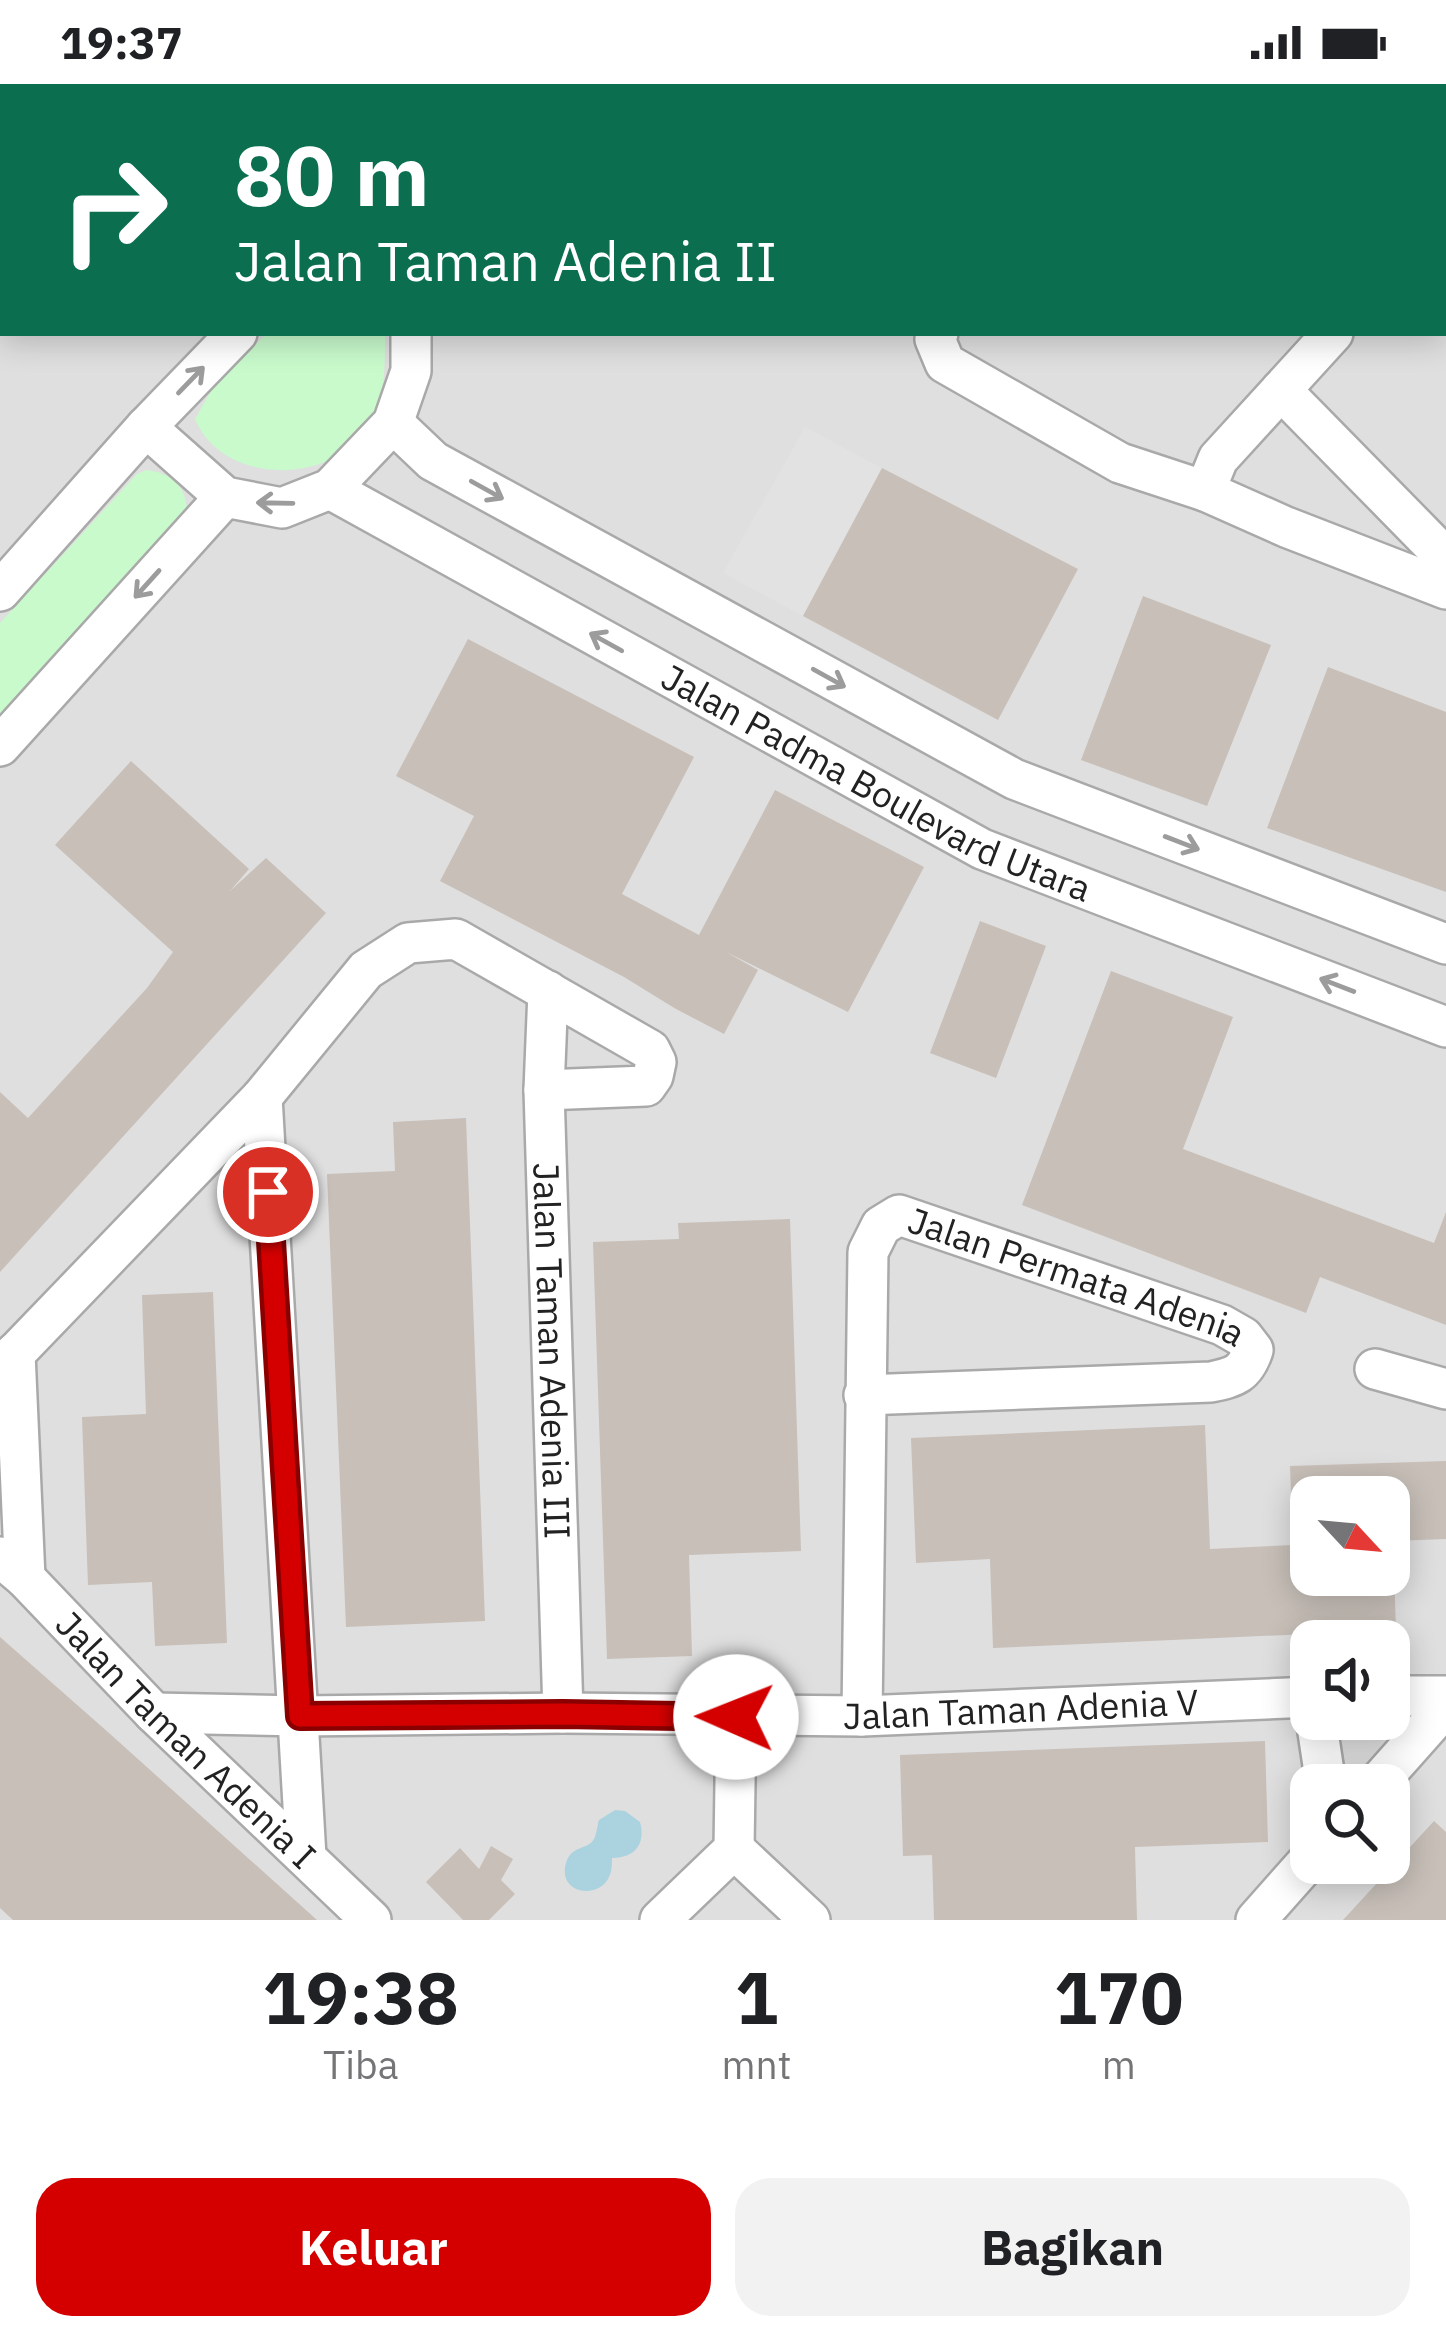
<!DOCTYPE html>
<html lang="id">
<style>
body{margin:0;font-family:"IBM Plex Sans",sans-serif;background:#f2f2f2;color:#202124;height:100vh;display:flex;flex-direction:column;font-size:45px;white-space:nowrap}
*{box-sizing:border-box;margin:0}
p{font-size:39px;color:#757577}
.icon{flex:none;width:66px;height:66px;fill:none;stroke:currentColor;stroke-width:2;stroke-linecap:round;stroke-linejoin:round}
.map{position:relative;height:1836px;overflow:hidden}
.sheet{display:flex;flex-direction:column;background:#fff;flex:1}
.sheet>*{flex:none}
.banner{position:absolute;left:0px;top:0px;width:1446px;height:252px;box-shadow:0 6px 30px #0003;background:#0b6e4f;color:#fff;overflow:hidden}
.needle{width:78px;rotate:116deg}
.buttons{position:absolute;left:1290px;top:1392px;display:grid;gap:24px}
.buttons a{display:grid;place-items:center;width:120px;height:120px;border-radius:24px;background:#fff;box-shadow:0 6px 30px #0003;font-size:60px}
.pin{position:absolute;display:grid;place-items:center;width:102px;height:102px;color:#fff;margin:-51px;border:6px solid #fff;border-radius:50%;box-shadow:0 3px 12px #0007}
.me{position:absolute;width:132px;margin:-66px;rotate:271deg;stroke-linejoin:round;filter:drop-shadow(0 0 9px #0008)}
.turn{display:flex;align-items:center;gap:42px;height:252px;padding:0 36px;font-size:54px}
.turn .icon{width:156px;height:156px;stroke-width:2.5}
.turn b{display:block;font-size:84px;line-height:102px}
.eta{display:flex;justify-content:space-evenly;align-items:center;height:204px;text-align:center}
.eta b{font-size:72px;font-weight:700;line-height:84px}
.action{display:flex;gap:24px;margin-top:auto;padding:24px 36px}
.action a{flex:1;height:138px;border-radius:36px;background:#d40000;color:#fff;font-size:48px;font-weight:700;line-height:138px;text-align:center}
.action a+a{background:#f2f2f2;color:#202124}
.status{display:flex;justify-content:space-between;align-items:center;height:84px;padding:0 60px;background:#fff;direction:ltr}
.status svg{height:33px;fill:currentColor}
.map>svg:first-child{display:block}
.residential{fill:#e0dfdf;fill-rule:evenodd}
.park{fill:#c8facc}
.parking{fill:#e2e2e2}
.water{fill:#aad3df}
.building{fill:#c7bfb8;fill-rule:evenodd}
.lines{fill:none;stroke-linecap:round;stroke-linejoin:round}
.street-casing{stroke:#a9a9a9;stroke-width:44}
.street{stroke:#fff;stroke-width:39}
.oneway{stroke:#9c9c9c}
.route-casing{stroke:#8a0000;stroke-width:30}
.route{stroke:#d40000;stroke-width:21}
.labels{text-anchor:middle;stroke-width:9;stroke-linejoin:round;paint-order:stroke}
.street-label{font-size:36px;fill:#222;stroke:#fff}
</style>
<div class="status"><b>19:37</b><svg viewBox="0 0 49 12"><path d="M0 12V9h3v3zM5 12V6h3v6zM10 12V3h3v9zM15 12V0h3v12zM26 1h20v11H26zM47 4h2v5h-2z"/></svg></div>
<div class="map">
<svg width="1446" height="1836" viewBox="0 0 1446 1836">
<rect width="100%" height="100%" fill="#f2efe9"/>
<path class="residential" d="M0,0H1446V1836H0ZM3,3H1443V249H3ZM1311,1413H1389V1491H1311ZM1311,1557H1389V1635H1311ZM1311,1701H1389V1779H1311Z"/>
<path class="park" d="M267,249H385C385,280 386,314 369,342C332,402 223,402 195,335L212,305Z
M146,386C171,389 186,401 187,427L0,633V539L137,390Z"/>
<path class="parking" d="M805,343L882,384L803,532L723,489Z"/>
<path class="water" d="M615,1726L625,1727L640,1738C646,1760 635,1774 612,1774C612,1780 612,1787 609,1793C599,1816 557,1810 566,1779C572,1760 587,1767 594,1755C597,1749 597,1742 599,1736Z"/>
<path class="building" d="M882,384L1078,485L998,636L803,532Z
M1143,512L1271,561L1207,722L1081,676Z
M468,555L694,673L622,810L699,851L775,706L924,783L848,928L726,868L758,886L724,950L676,925L624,893L440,797L474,732L396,692Z
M1328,583L1446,628V808L1267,744Z
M131,677L249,785L230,807L266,774L326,829L0,1188V1008L28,1034L147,904L173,868L55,761Z
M980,837L1046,862L996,994L930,969Z
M1111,887L1233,933L1183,1065L1434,1159L1446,1128V1241L1320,1193L1306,1229L1022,1121Z
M466,1034L485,1537L346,1543L327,1090L395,1087L393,1038Z
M790,1135L801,1467L689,1471L692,1572L607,1575L593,1158L679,1155L678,1139Z
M213,1208L227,1559L155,1562L152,1498L88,1501L82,1333L146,1330L142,1211Z
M1205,1341L1210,1465L1293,1461L1290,1382L1446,1377V1455L1393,1457L1396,1546L993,1564L990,1475L916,1479L911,1354ZM1311,1413H1389V1491H1311Z
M0,1553L109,1649L317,1836H13L0,1824Z
M1265,1657L1268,1758L1135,1763L1137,1836H934L932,1771L903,1772L900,1671Z
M1434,1737L1446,1748V1836H1343Z
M491,1762L513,1775L501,1796L515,1810L489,1836H463L426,1798L460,1764L479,1785Z"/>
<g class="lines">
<defs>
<g id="street">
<path d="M468,3L471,0"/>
<path d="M626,3L629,0"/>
<path d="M1144,3L1147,0"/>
<path d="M1443,127L1446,123"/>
<path d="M938,249L935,255L945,279L1120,379L1205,407"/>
<path d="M1333,249L1218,375L1205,407L1286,443L1446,505"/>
<path d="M1281,306L1446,474"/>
<path d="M393,339L433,377L1014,695L1446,860"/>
<path d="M146,343L225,413L282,424L330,405L393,339L411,287V249"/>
<path id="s1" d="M330,405L982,765L1446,943"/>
<path d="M0,507L146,343L237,249"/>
<path d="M0,662L225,413"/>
<path id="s2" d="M548,907L544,1006L563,1629"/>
<path d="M262,1013L306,1773"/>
<path d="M15,1269L25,1494"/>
<path d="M0,1285L262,1013L366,886L408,859L456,855L650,966L656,978L653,992L646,1002L544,1006"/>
<path d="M1375,1285L1446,1305"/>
<path id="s3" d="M0,1473L25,1494L154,1629L371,1836"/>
<path d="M1389,1612H1446"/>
<path id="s4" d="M154,1629L300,1632L563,1629L862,1632L1311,1613"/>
<path id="s5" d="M862,1632L868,1168L881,1142L899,1131L1222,1241L1243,1253L1253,1266C1245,1290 1235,1293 1211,1298L864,1311"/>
<path d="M1316,1635L1326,1701"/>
<path d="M1376,1701L1446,1622"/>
<path d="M734,1765L810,1836"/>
<path d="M660,1836L734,1765L736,1633"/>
<path d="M1256,1836L1311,1774"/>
</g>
</defs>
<use href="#street" class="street-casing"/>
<use href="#street" class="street"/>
</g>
<defs><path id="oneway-shaft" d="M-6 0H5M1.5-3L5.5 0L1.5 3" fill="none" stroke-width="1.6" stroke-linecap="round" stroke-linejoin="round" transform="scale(3)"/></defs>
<g class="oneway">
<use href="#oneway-shaft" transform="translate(191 296) rotate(-46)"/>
<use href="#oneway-shaft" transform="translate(487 406) rotate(29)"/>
<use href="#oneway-shaft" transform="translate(275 419) rotate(-179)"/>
<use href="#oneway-shaft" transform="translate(147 500) rotate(132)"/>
<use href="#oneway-shaft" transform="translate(606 558) rotate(-151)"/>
<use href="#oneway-shaft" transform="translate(829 594) rotate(29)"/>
<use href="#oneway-shaft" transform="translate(1182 759) rotate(21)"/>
<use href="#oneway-shaft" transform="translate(1337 901) rotate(-159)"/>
</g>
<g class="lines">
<defs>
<path id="route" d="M268,1108L300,1632L563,1630L736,1633"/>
</defs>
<use href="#route" class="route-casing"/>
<use href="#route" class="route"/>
</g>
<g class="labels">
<g class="street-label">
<text dy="13" stroke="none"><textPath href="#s1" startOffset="621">Jalan Padma Boulevard Utara</textPath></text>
<text dy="13" stroke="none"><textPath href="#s5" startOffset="702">Jalan Permata Adenia</textPath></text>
<text dy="13" stroke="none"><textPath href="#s2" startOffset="360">Jalan Taman Adenia III</textPath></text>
<text dy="13" stroke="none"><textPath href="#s4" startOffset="867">Jalan Taman Adenia V</textPath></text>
<text dy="13" stroke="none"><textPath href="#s3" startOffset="261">Jalan Taman Adenia I</textPath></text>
</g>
</g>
</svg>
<div class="buttons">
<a><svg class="needle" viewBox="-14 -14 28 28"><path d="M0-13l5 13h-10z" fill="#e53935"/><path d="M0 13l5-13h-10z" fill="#757577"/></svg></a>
<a><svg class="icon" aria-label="sound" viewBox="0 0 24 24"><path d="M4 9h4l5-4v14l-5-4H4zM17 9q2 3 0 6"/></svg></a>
<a><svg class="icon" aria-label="search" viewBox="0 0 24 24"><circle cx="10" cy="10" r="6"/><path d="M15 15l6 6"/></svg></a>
</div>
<div class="pin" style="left:268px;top:1108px;background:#d93025"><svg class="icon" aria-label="arrive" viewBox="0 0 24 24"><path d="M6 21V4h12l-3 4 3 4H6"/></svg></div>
<svg class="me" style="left:736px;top:1633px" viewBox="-20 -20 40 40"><circle r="19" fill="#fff"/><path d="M0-13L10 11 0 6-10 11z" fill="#d40000"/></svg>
<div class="banner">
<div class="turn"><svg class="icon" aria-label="right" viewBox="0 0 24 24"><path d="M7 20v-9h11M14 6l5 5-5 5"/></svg><div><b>80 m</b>Jalan Taman Adenia II</div></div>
</div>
</div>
<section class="sheet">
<div class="eta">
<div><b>19:38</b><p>Tiba</p></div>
<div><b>1</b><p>mnt</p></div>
<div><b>170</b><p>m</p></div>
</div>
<div class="action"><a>Keluar</a><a>Bagikan</a></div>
</section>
